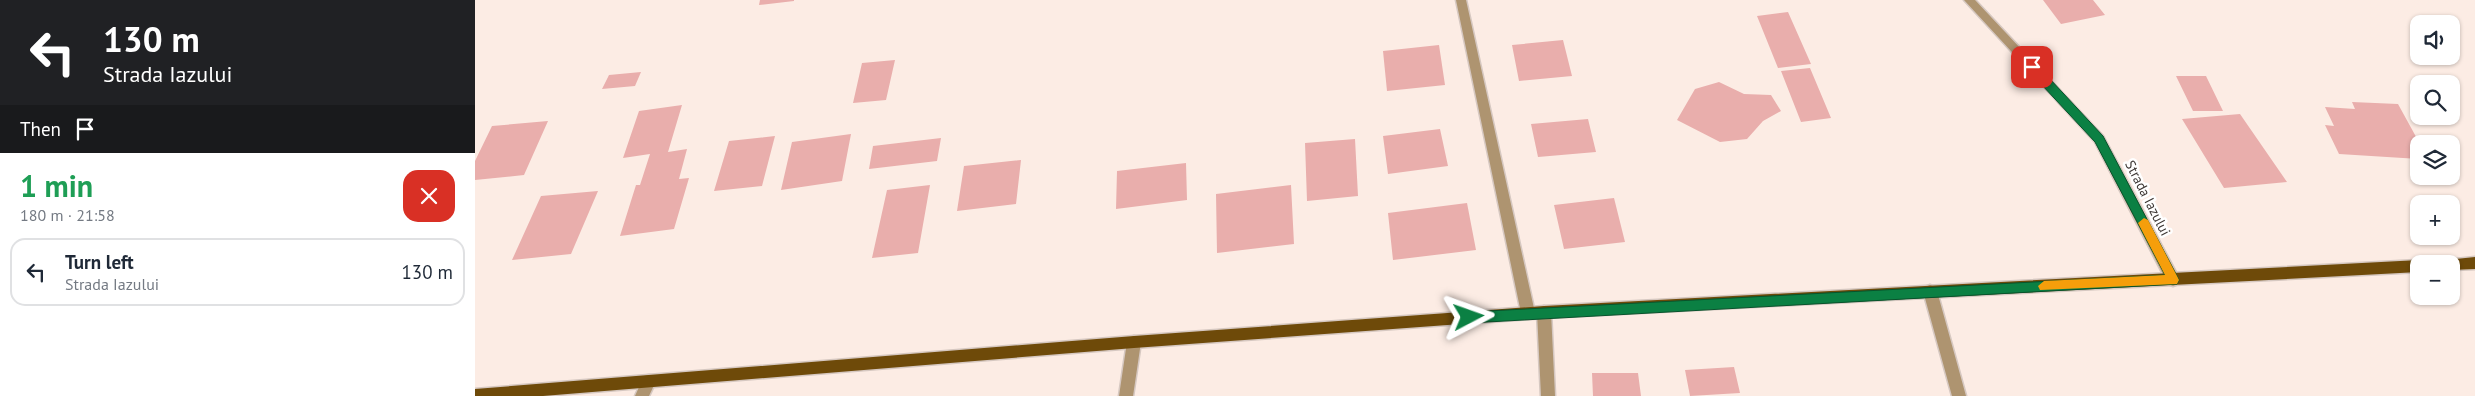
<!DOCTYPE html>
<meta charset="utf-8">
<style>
body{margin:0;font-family:"PT Sans",sans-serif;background:#f2f2f3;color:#1f2937;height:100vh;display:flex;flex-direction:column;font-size:19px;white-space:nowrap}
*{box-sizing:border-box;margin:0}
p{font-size:16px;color:#747a83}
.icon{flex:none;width:28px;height:28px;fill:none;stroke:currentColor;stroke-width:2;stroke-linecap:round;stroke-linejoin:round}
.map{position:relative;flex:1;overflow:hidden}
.sheet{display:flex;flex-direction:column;background:#fff;width:475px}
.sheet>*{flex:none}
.banner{background:#202124;color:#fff;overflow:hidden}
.buttons{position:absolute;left:1935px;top:15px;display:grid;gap:10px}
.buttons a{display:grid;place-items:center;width:50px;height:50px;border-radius:10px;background:#fff;box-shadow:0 1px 4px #0004;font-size:25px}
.pin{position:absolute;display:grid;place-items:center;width:42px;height:42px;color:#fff;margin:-21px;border-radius:10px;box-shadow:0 2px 8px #0006}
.me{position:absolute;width:55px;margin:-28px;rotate:86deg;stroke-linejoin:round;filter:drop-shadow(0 0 4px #0008)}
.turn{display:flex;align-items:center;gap:18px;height:105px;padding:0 20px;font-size:22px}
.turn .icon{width:65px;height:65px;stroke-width:2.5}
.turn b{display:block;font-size:35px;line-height:42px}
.then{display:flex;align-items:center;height:48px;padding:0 20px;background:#0003;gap:10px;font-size:19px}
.round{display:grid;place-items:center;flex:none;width:52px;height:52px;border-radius:15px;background:#f2f2f3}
.headline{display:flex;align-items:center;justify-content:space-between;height:85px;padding:0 20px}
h1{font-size:30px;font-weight:600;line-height:38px;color:#1e9e55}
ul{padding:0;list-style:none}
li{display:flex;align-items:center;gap:15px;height:68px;margin:0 10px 8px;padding:0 10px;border:2px solid #e0e1e3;border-radius:15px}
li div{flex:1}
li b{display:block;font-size:19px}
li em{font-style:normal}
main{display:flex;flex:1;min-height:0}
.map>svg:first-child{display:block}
.building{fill:#e9aeac}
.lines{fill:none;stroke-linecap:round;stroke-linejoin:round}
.minor-casing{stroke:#d6c8c1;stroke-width:3}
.major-casing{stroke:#d6c8c1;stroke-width:3}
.minor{fill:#ae9470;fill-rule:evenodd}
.major{fill:#6e4a09;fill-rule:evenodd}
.route{fill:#0b8043;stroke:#07532c}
.slow{fill:#f59e0b}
.labels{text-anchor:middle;stroke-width:5;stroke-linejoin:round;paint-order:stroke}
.street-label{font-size:14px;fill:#3d3734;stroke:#fff}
</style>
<main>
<section class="sheet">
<div class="banner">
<div class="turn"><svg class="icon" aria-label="left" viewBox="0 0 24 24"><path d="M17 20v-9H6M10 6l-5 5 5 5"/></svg><div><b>130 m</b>Strada Iazului</div></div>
<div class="then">Then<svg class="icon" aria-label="arrive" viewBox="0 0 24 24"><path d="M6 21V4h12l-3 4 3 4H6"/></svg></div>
</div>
<div class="headline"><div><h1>1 min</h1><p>180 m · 21:58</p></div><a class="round" style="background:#d93025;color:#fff"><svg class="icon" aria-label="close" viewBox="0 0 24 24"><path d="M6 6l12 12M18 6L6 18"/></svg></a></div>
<ul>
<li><svg class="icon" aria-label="left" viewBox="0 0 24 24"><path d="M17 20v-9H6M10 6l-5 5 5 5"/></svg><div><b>Turn left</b><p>Strada Iazului</p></div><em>130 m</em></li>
</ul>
</section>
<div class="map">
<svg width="2000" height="396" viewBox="0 0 2000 396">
<rect width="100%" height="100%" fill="#fcece4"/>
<path class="building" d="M285,0H319V1L284,5Z
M1568,0H1618L1630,15L1586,24Z
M1313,12L1336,64L1303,68L1282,16Z
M1088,40L1097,76L1044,81L1037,45Z
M964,45L970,85L912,91L908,51Z
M420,60L411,100L378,103L387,63Z
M1335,68L1356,118L1326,122L1306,71Z
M166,72L160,86L127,89L134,75Z
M1701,76H1731L1748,111H1718Z
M1244,82L1269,94L1296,95L1306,111L1288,121L1272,139L1245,142L1202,120L1220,89Z
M1877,102L1923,104L1945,144L1944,159L1864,154L1850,125L1859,126L1850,107L1880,109Z
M207,105L193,152L212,149L204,179L214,178L199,229L145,236L161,185H165L175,154L148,158L164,111Z
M1765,114L1812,182L1749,188L1707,119Z
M1113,119L1121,152L1063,157L1056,124Z
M73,121L49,175L0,180V161L17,126Z
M965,129L973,166L913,174L908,136Z
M376,134L367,181L306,190L317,142Z
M300,136L287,186L239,191L254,141Z
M466,138L462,161L394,169L398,146Z
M880,139L883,196L832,201L830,143Z
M546,160L541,204L482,211L489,166Z
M711,163L712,200L641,209L642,171Z
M455,185L443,253L397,258L412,190Z
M816,185L819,244L742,253L741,194Z
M123,191L96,254L37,260L66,196Z
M1139,198L1150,242L1089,249L1079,205Z
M992,203L1001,250L918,260L913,213Z
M1259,367L1265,393L1215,396L1210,370Z
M1117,373H1163L1166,396H1118Z"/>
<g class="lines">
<defs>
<path id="minor" d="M981,0H991L1060,313L1058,317L1053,319L1048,317L1046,313Z
M1489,0H1500L1628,136L1703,276L1705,280L1703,284L1698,286L1693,284L1620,142Z
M1455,285L1460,287L1462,291L1491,396H1477L1448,291L1450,287Z
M1069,306L1074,308L1076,312L1080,396H1066L1062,312L1064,308Z
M659,336L664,338L666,342L658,396H644L652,342L654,338Z
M174,375L179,376L181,381L174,396H160L169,376Z"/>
<path id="major" d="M2000,257V269L1976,270V264H1970L1971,260Z
M1944,260L1949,264H1944V272L1069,318L659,348L68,396H0V389L659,336L1069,306Z"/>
</defs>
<use href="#minor" class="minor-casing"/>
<use href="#major" class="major-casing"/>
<use href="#minor" class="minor"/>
<use href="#major" class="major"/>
</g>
<path class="route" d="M1557,63L1561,64L1628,136L1702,276L1704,280L1702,284L994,323L988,317L994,312L1690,275L1620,142L1553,70V64Z"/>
<path class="slow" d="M1669,218L1673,220L1702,276L1704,280L1702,284L1565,290L1563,286L1569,281L1690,275L1663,223Z"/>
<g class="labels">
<g class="street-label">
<text transform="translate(1673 198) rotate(63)" y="5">Strada Iazului</text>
</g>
</g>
</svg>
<div class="buttons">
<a><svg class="icon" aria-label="sound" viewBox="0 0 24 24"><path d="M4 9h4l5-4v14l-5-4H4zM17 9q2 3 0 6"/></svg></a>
<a><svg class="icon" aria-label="search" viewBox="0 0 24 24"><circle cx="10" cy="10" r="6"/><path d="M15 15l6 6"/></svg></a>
<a><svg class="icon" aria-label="layers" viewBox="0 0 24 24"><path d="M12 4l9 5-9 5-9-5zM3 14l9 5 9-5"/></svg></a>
<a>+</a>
<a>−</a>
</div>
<div class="pin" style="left:1557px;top:67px;background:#d93025"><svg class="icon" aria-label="arrive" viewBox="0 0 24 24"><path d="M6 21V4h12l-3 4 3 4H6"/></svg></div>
<svg class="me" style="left:994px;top:317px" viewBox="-20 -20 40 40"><path d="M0-17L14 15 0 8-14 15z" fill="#0b8043" stroke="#fff" stroke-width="4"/></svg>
</div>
</main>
